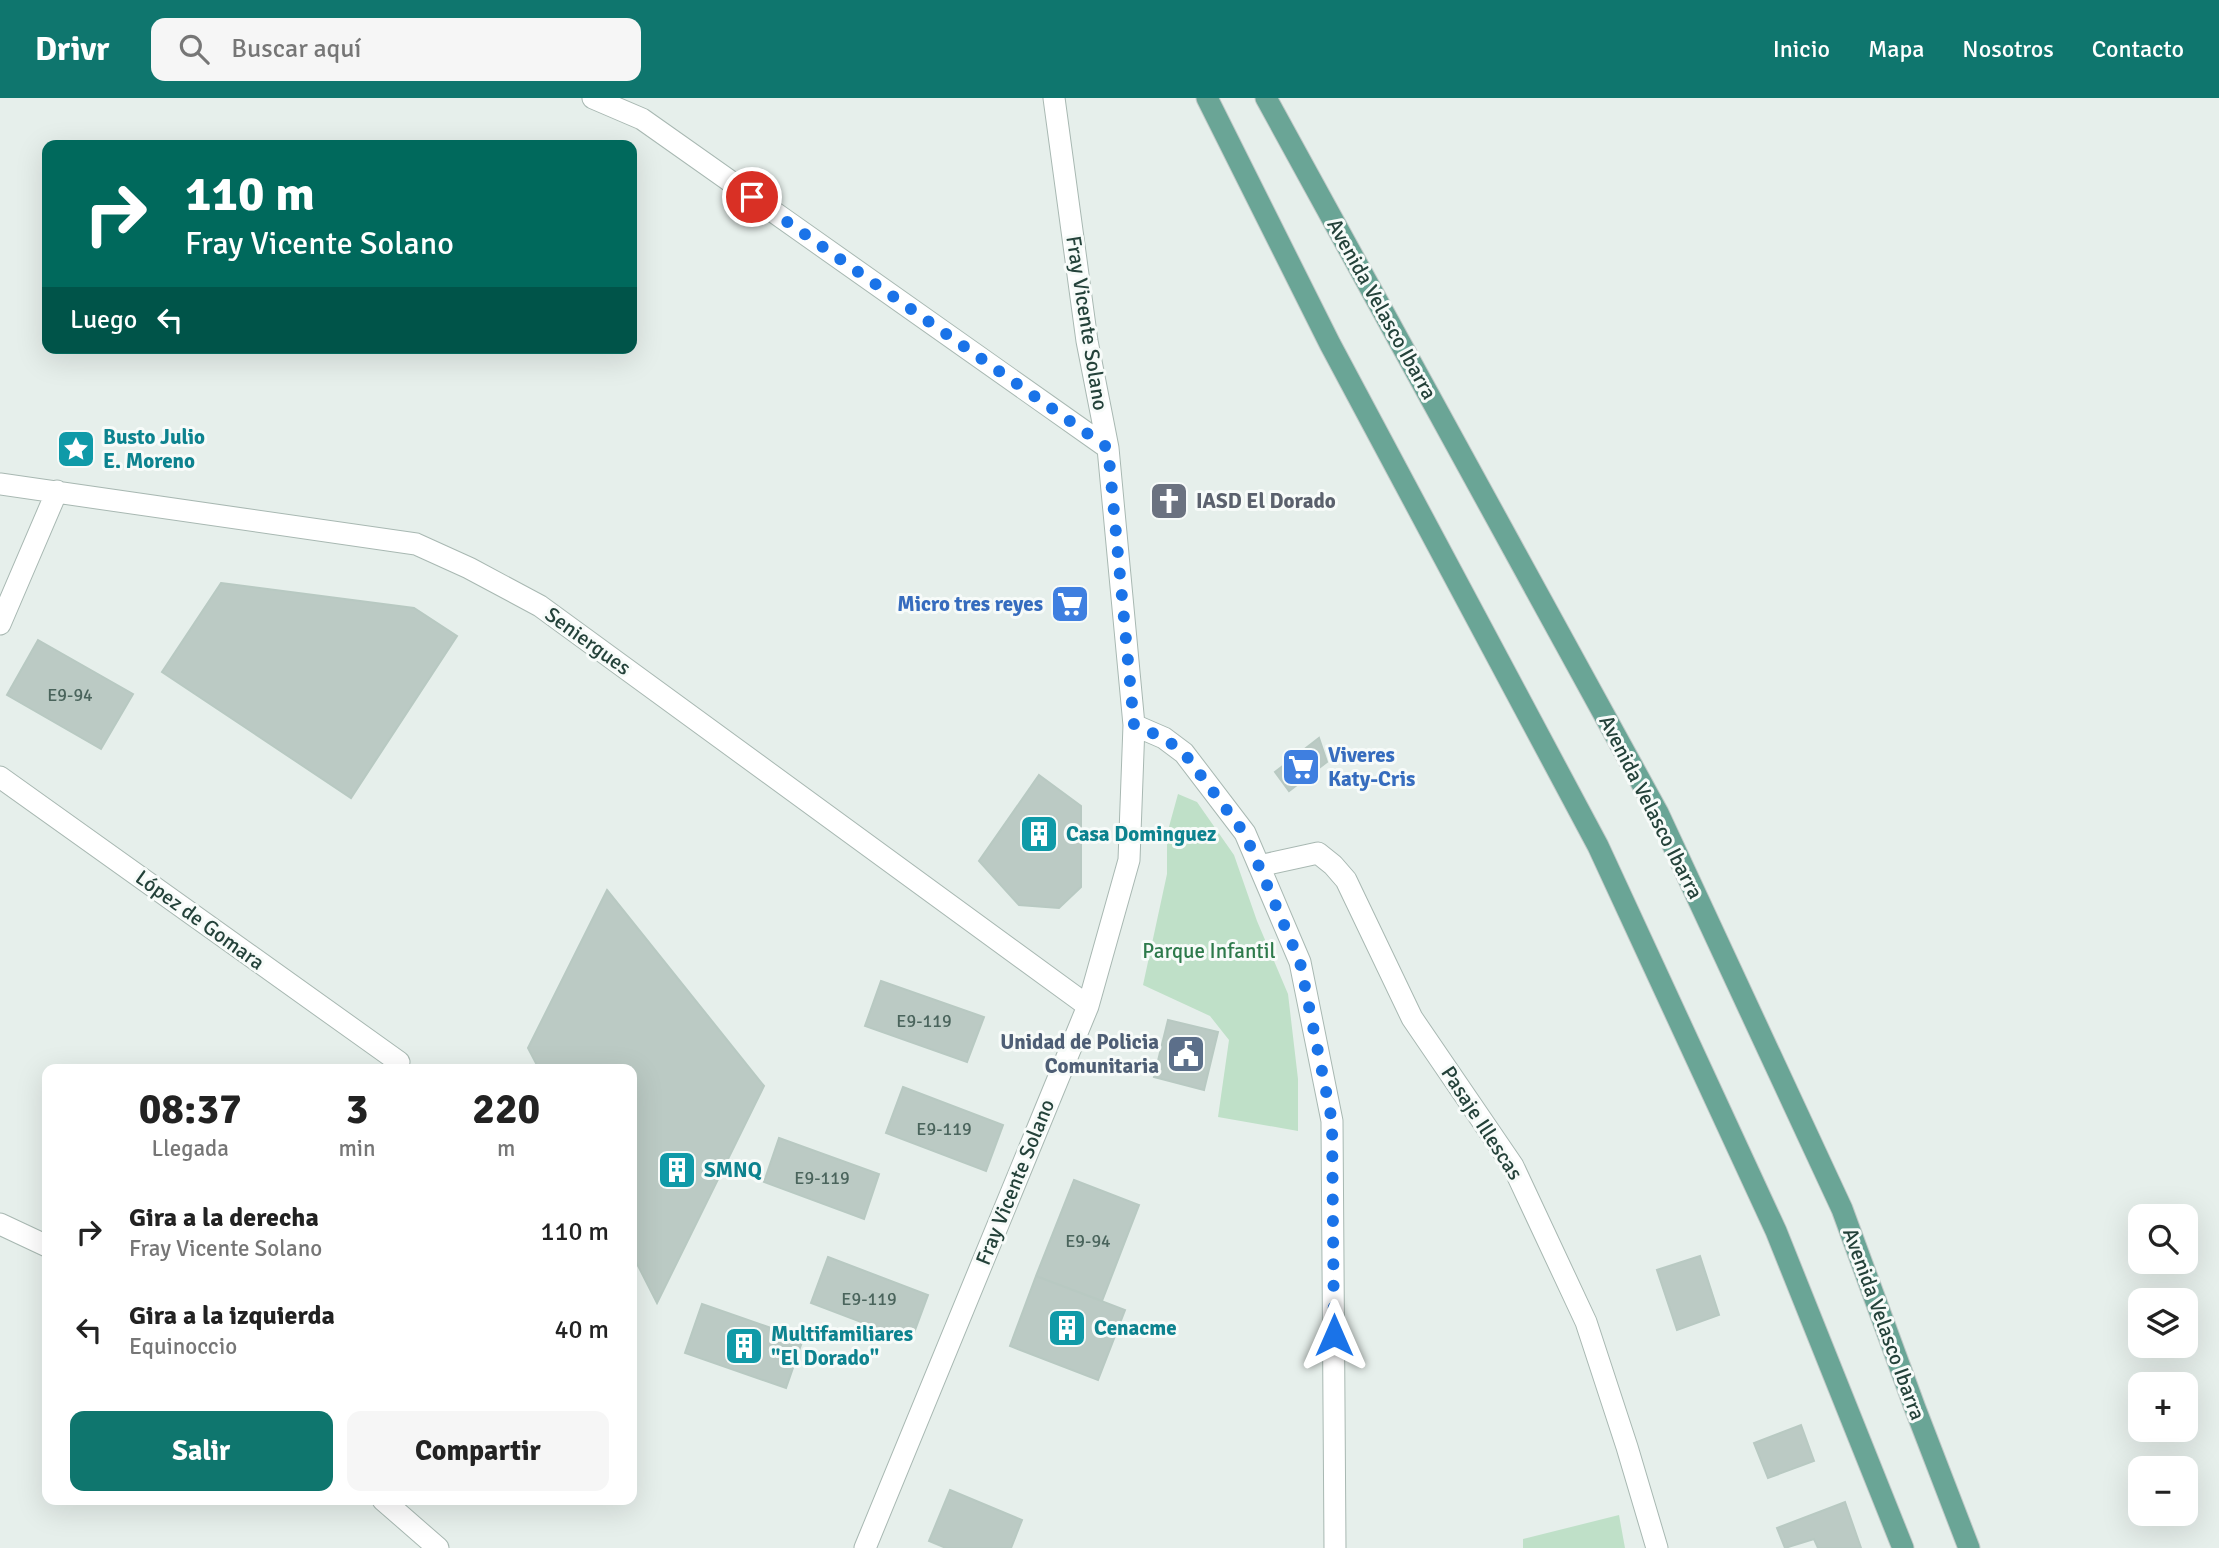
<!DOCTYPE html>
<html lang="es">
<meta charset="utf-8">
<style>
body{margin:0;font-family:Signika,sans-serif;background:#f6f6f6;color:#222;height:100vh;display:flex;flex-direction:column;font-size:26px;white-space:nowrap}
*{box-sizing:border-box;margin:0}
p{font-size:23px;color:#767676}
.icon{flex:none;width:38px;height:38px;fill:none;stroke:currentColor;stroke-width:2;stroke-linecap:round;stroke-linejoin:round}
.map{position:relative;flex:1;overflow:hidden}
.sheet{position:absolute;left:42px;top:966px;width:595px;height:441px;display:flex;flex-direction:column;background:#fff;border-radius:14px;box-shadow:0 7px 28px #0002}
.sheet>*{flex:none}
.banner{position:absolute;left:42px;top:42px;width:595px;height:214px;border-radius:14px;box-shadow:0 7px 28px #0002;background:#00695c;color:#fff;overflow:hidden}
.fabs{position:absolute;left:2128px;top:1106px;display:grid;gap:14px}
.fabs a{display:grid;place-items:center;width:70px;height:70px;border-radius:14px;background:#fff;box-shadow:0 7px 28px #0002;font-size:35px}
.pin{position:absolute;display:grid;place-items:center;width:60px;height:60px;color:#fff;margin:-30px;border:4px solid #fff;border-radius:50%;box-shadow:0 2px 7px #0007}
.me{position:absolute;width:77px;margin:-38px;rotate:0deg;stroke-linejoin:round;filter:drop-shadow(0 0 5px #0008)}
.turn{display:flex;align-items:center;gap:24px;height:147px;padding:0 28px;font-size:32px}
.turn .icon{width:91px;height:91px;stroke-width:2.5}
.turn b{display:block;font-size:49px;line-height:60px}
.then{display:flex;align-items:center;height:66px;padding:0 28px;background:#0003;gap:14px;font-size:26px}
.eta{display:flex;justify-content:space-evenly;align-items:center;height:119px;text-align:center}
.eta b{font-size:42px;font-weight:700;line-height:49px}
.action{display:flex;gap:14px;margin-top:auto;padding:14px 28px}
.action a{flex:1;height:80px;border-radius:14px;background:#0f766e;color:#fff;font-size:28px;font-weight:700;line-height:80px;text-align:center}
.action a+a{background:#f6f6f6;color:#222}
ul{padding:0;list-style:none}
li{display:flex;align-items:center;gap:21px;height:98px;padding:0 28px}
li div{flex:1}
li b{display:block;font-size:26px}
li em{font-style:normal}
header{display:flex;align-items:center;gap:42px;box-sizing:border-box;height:98px;padding:0 35px;background:#0f766e;color:#fff}
header strong{font-size:33px}
nav{display:flex;gap:38px;margin-inline-start:auto;font-size:24px}
.search{width:490px;height:63px;background:#f6f6f6;display:flex;align-items:center;gap:18px;box-sizing:border-box;padding:0 24px;border-radius:14px;color:#767676;font-size:26px}
.map>svg:first-child{display:block}
.green{fill:#bfe0c8}
.building{fill:#bbcac4;stroke:#b8c9c2;stroke-width:2}
.lines{fill:none;stroke-linecap:round;stroke-linejoin:round}
.minor-casing{stroke:#a8b8b2;stroke-width:23}
.primary-casing{stroke:#c2cac8;stroke-width:23}
.minor{stroke:#fff;stroke-width:21}
.primary{stroke:#6aa596;stroke-width:21}
.route{stroke:#1a73e8;stroke-width:12;stroke-dasharray:0 21.6}
.labels{text-anchor:middle;stroke-width:6;stroke-linejoin:round;paint-order:stroke}
.number-label{font-size:18px;fill:#4a645c}
.street-label{font-size:21px;fill:#24423a;stroke:#f7fbf9}
.culture-label{font-size:21px;font-weight:bold;fill:#0d838f;stroke:#f7fbf9;text-anchor:start}
.worship-label{font-size:21px;font-weight:bold;fill:#5b616d;stroke:#f7fbf9;text-anchor:start}
.shop-label{font-size:21px;font-weight:bold;fill:#366cbe;stroke:#f7fbf9;text-anchor:end}
.park-label{font-size:21px;fill:#2d7a4b;stroke:#f7fbf9}
.service-label{font-size:21px;font-weight:bold;fill:#4e5e75;stroke:#f7fbf9;text-anchor:end}
</style>
<header>
<strong>Drivr</strong>
<div class="search"><svg class="icon" aria-label="search" viewBox="0 0 24 24"><circle cx="10" cy="10" r="6"/><path d="M15 15l6 6"/></svg>Buscar aquí</div>
<nav><a>Inicio</a><a>Mapa</a><a>Nosotros</a><a>Contacto</a></nav>
</header>
<div class="map">
<svg width="2219" height="1450" viewBox="0 0 2219 1450">
<rect width="100%" height="100%" fill="#e6efeb"/>
<path class="green" d="M1178,696L1197,704L1234,757L1257,823L1288,896L1298,981V1033L1218,1019L1229,942L1210,918L1143,887L1167,776V736Z
M1619,1417L1625,1450H1523V1441Z"/>
<path class="building" d="M221,485L414,510L457,538L351,700L162,574Z
M38,542L133,596L101,651L7,597Z
M1319,640L1327,664L1289,693L1275,674Z
M1039,677L1081,708V789L1059,810L1019,807L979,763Z
M607,792L764,988L657,1205L632,1156V971H539L528,950Z
M881,883L984,919L967,964L865,928Z
M1168,922L1218,934L1204,992L1154,979Z
M903,989L1003,1027L986,1073L886,1035Z
M779,1040L879,1076L864,1121L764,1084Z
M1074,1082L1139,1107L1102,1203L1036,1178Z
M1700,1158L1719,1217L1677,1232L1657,1172Z
M828,1159L928,1197L911,1243L811,1205Z
M1036,1178L1125,1212L1098,1282L1010,1248Z
M702,1206L803,1241L786,1290L685,1255Z
M1801,1327L1814,1363L1768,1380L1754,1345Z
M950,1392L1022,1422L1011,1450H946L929,1443Z
M1845,1404L1861,1450H1818L1814,1441L1785,1450L1777,1430Z"/>
<g class="lines">
<defs>
<path id="minor" d="M593,0L642,21L1108,350
M0,386L416,446L469,470L540,508L1088,908
M0,526L57,393
M1134,627L1164,640L1184,655L1245,735L1300,864L1332,1023L1335,1450
M0,679L399,964
M1259,768L1318,755L1333,767L1346,782L1412,920L1513,1068L1586,1224L1627,1349L1657,1450
M0,1126L47,1148
M383,1402L438,1450
M865,1450L1088,908L1129,762L1134,627L1108,350L1087,243L1054,0"/>
<path id="primary" d="M1207,0L1330,246L1598,748L1776,1133L1903,1450
M1266,0L1658,715L1842,1111L1915,1310L1969,1450"/>
</defs>
<use href="#minor" class="minor-casing"/>
<use href="#primary" class="primary-casing"/>
<use href="#minor" class="minor"/>
<use href="#primary" class="primary"/>
</g>
<g class="lines">
<path class="route" d="M752,99L1108,350L1134,627L1164,640L1184,655L1245,736L1300,864L1332,1023L1334,1237"/>
</g>
<defs>
<symbol id="sight-square" viewBox="-11 -11 22 22"><rect x="-9" y="-9" width="18" height="18" rx="4" fill="#0f9aa8" stroke="#f7fbf9"/><path d="M0-6L1.8-2.2L6-1.7L2.9 1.2L3.7 5.4L0 3.3L-3.7 5.4L-2.9 1.2L-6-1.7L-1.8-2.2Z" fill="#fff"/></symbol>
<symbol id="church-square" viewBox="-11 -11 22 22"><rect x="-9" y="-9" width="18" height="18" rx="4" fill="#6b7280" stroke="#f7fbf9"/><path d="M-1.2-6h2.4v3.5h3.3v2.4h-3.3V6h-2.4V-.1h-3.3v-2.4h3.3Z" fill="#fff"/></symbol>
<symbol id="supermarket-square" viewBox="-11 -11 22 22"><rect x="-9" y="-9" width="18" height="18" rx="4" fill="#3f7fe0" stroke="#f7fbf9"/><path d="M-6-5.5h2.5l.6 2H6L4.5 2H-2.5L-4.4-4H-6ZM-1.5 3.2a1.3 1.3 0 1 0 .1 0ZM3 3.2a1.3 1.3 0 1 0 .1 0Z" fill="#fff"/></symbol>
<symbol id="building-square" viewBox="-11 -11 22 22"><rect x="-9" y="-9" width="18" height="18" rx="4" fill="#0f9aa8" stroke="#f7fbf9"/><path d="M-4-6H4V6H1V3H-1V6H-4ZM-2.5-4.3h1.7v1.8h-1.7ZM.8-4.3h1.7v1.8H.8ZM-2.5-1h1.7V.8h-1.7ZM.8-1h1.7V.8H.8Z" fill="#fff"/></symbol>
<symbol id="civic-square" viewBox="-11 -11 22 22"><rect x="-9" y="-9" width="18" height="18" rx="4" fill="#5c6f8a" stroke="#f7fbf9"/><path d="M-.6-6.5H3V-4.5H.6V-3L4-1V1h2V6H-6V1h2V-1L-.6-3ZM-1.2 2.5V6h2.4V2.5Z" fill="#fff"/></symbol>
</defs>
<g fill-rule="evenodd">
<use href="#sight-square" x="54" y="329" width="44" height="44"/>
<use href="#church-square" x="1147" y="381" width="44" height="44"/>
<use href="#supermarket-square" x="1048" y="484" width="44" height="44"/>
<use href="#supermarket-square" x="1279" y="647" width="44" height="44"/>
<use href="#building-square" x="1017" y="714" width="44" height="44"/>
<use href="#civic-square" x="1164" y="934" width="44" height="44"/>
<use href="#building-square" x="655" y="1050" width="44" height="44"/>
<use href="#building-square" x="1045" y="1208" width="44" height="44"/>
<use href="#building-square" x="722" y="1226" width="44" height="44"/>
</g>
<g class="labels">
<g class="number-label">
<text x="70" y="603">E9-94</text>
<text x="924" y="929">E9-119</text>
<text x="944" y="1037">E9-119</text>
<text x="822" y="1086">E9-119</text>
<text x="1088" y="1149">E9-94</text>
<text x="869" y="1207">E9-119</text>
</g>
<g class="street-label">
<text transform="translate(1382 211) rotate(61)" y="7">Avenida Velasco Ibarra</text>
<text transform="translate(1087 225) rotate(81)" y="7">Fray Vicente Solano</text>
<text transform="translate(588 543) rotate(36)" y="7">Seniergues</text>
<text transform="translate(1651 709) rotate(63)" y="7">Avenida Velasco Ibarra</text>
<text transform="translate(200 822) rotate(36)" y="7">López de Gomara</text>
<text transform="translate(1482 1025) rotate(57)" y="7">Pasaje Illescas</text>
<text transform="translate(1015 1084) rotate(-68)" y="7">Fray Vicente Solano</text>
<text transform="translate(1884 1226) rotate(70)" y="7">Avenida Velasco Ibarra</text>
</g>
<g class="culture-label">
<text x="103" y="346">Busto Julio<tspan x="103" dy="24">E. Moreno</tspan></text>
<text x="1066" y="743">Casa Dominguez</text>
<text x="704" y="1079">SMNQ</text>
<text x="1094" y="1237">Cenacme</text>
<text x="771" y="1243">Multifamiliares<tspan x="771" dy="24">"El Dorado"</tspan></text>
</g>
<g class="worship-label">
<text x="1196" y="410">IASD El Dorado</text>
</g>
<g class="shop-label">
<text x="1043" y="513">Micro tres reyes</text>
<text x="1328" y="664" text-anchor="start">Viveres<tspan x="1328" dy="24">Katy-Cris</tspan></text>
</g>
<g class="park-label">
<text x="1209" y="860">Parque Infantil</text>
</g>
<g class="service-label">
<text x="1159" y="951">Unidad de Policia<tspan x="1159" dy="24">Comunitaria</tspan></text>
</g>
</g>
</svg>
<div class="fabs">
<a><svg class="icon" aria-label="search" viewBox="0 0 24 24"><circle cx="10" cy="10" r="6"/><path d="M15 15l6 6"/></svg></a>
<a><svg class="icon" aria-label="layers" viewBox="0 0 24 24"><path d="M12 4l9 5-9 5-9-5zM3 14l9 5 9-5"/></svg></a>
<a>+</a>
<a>−</a>
</div>
<div class="pin" style="left:752px;top:99px;background:#d93025"><svg class="icon" aria-label="arrive" viewBox="0 0 24 24"><path d="M6 21V4h12l-3 4 3 4H6"/></svg></div>
<svg class="me" style="left:1334px;top:1237px" viewBox="-20 -20 40 40"><path d="M0-17L14 15 0 8-14 15z" fill="#1a73e8" stroke="#fff" stroke-width="4"/></svg>
<div class="banner">
<div class="turn"><svg class="icon" aria-label="right" viewBox="0 0 24 24"><path d="M7 20v-9h11M14 6l5 5-5 5"/></svg><div><b>110 m</b>Fray Vicente Solano</div></div>
<div class="then">Luego<svg class="icon" aria-label="left" viewBox="0 0 24 24"><path d="M17 20v-9H6M10 6l-5 5 5 5"/></svg></div>
</div>
<section class="sheet">
<div class="eta">
<div><b>08:37</b><p>Llegada</p></div>
<div><b>3</b><p>min</p></div>
<div><b>220</b><p>m</p></div>
</div>
<ul>
<li><svg class="icon" aria-label="right" viewBox="0 0 24 24"><path d="M7 20v-9h11M14 6l5 5-5 5"/></svg><div><b>Gira a la derecha</b><p>Fray Vicente Solano</p></div><em>110 m</em></li>
<li><svg class="icon" aria-label="left" viewBox="0 0 24 24"><path d="M17 20v-9H6M10 6l-5 5 5 5"/></svg><div><b>Gira a la izquierda</b><p>Equinoccio</p></div><em>40 m</em></li>
</ul>
<div class="action"><a>Salir</a><a>Compartir</a></div>
</section>
</div>
